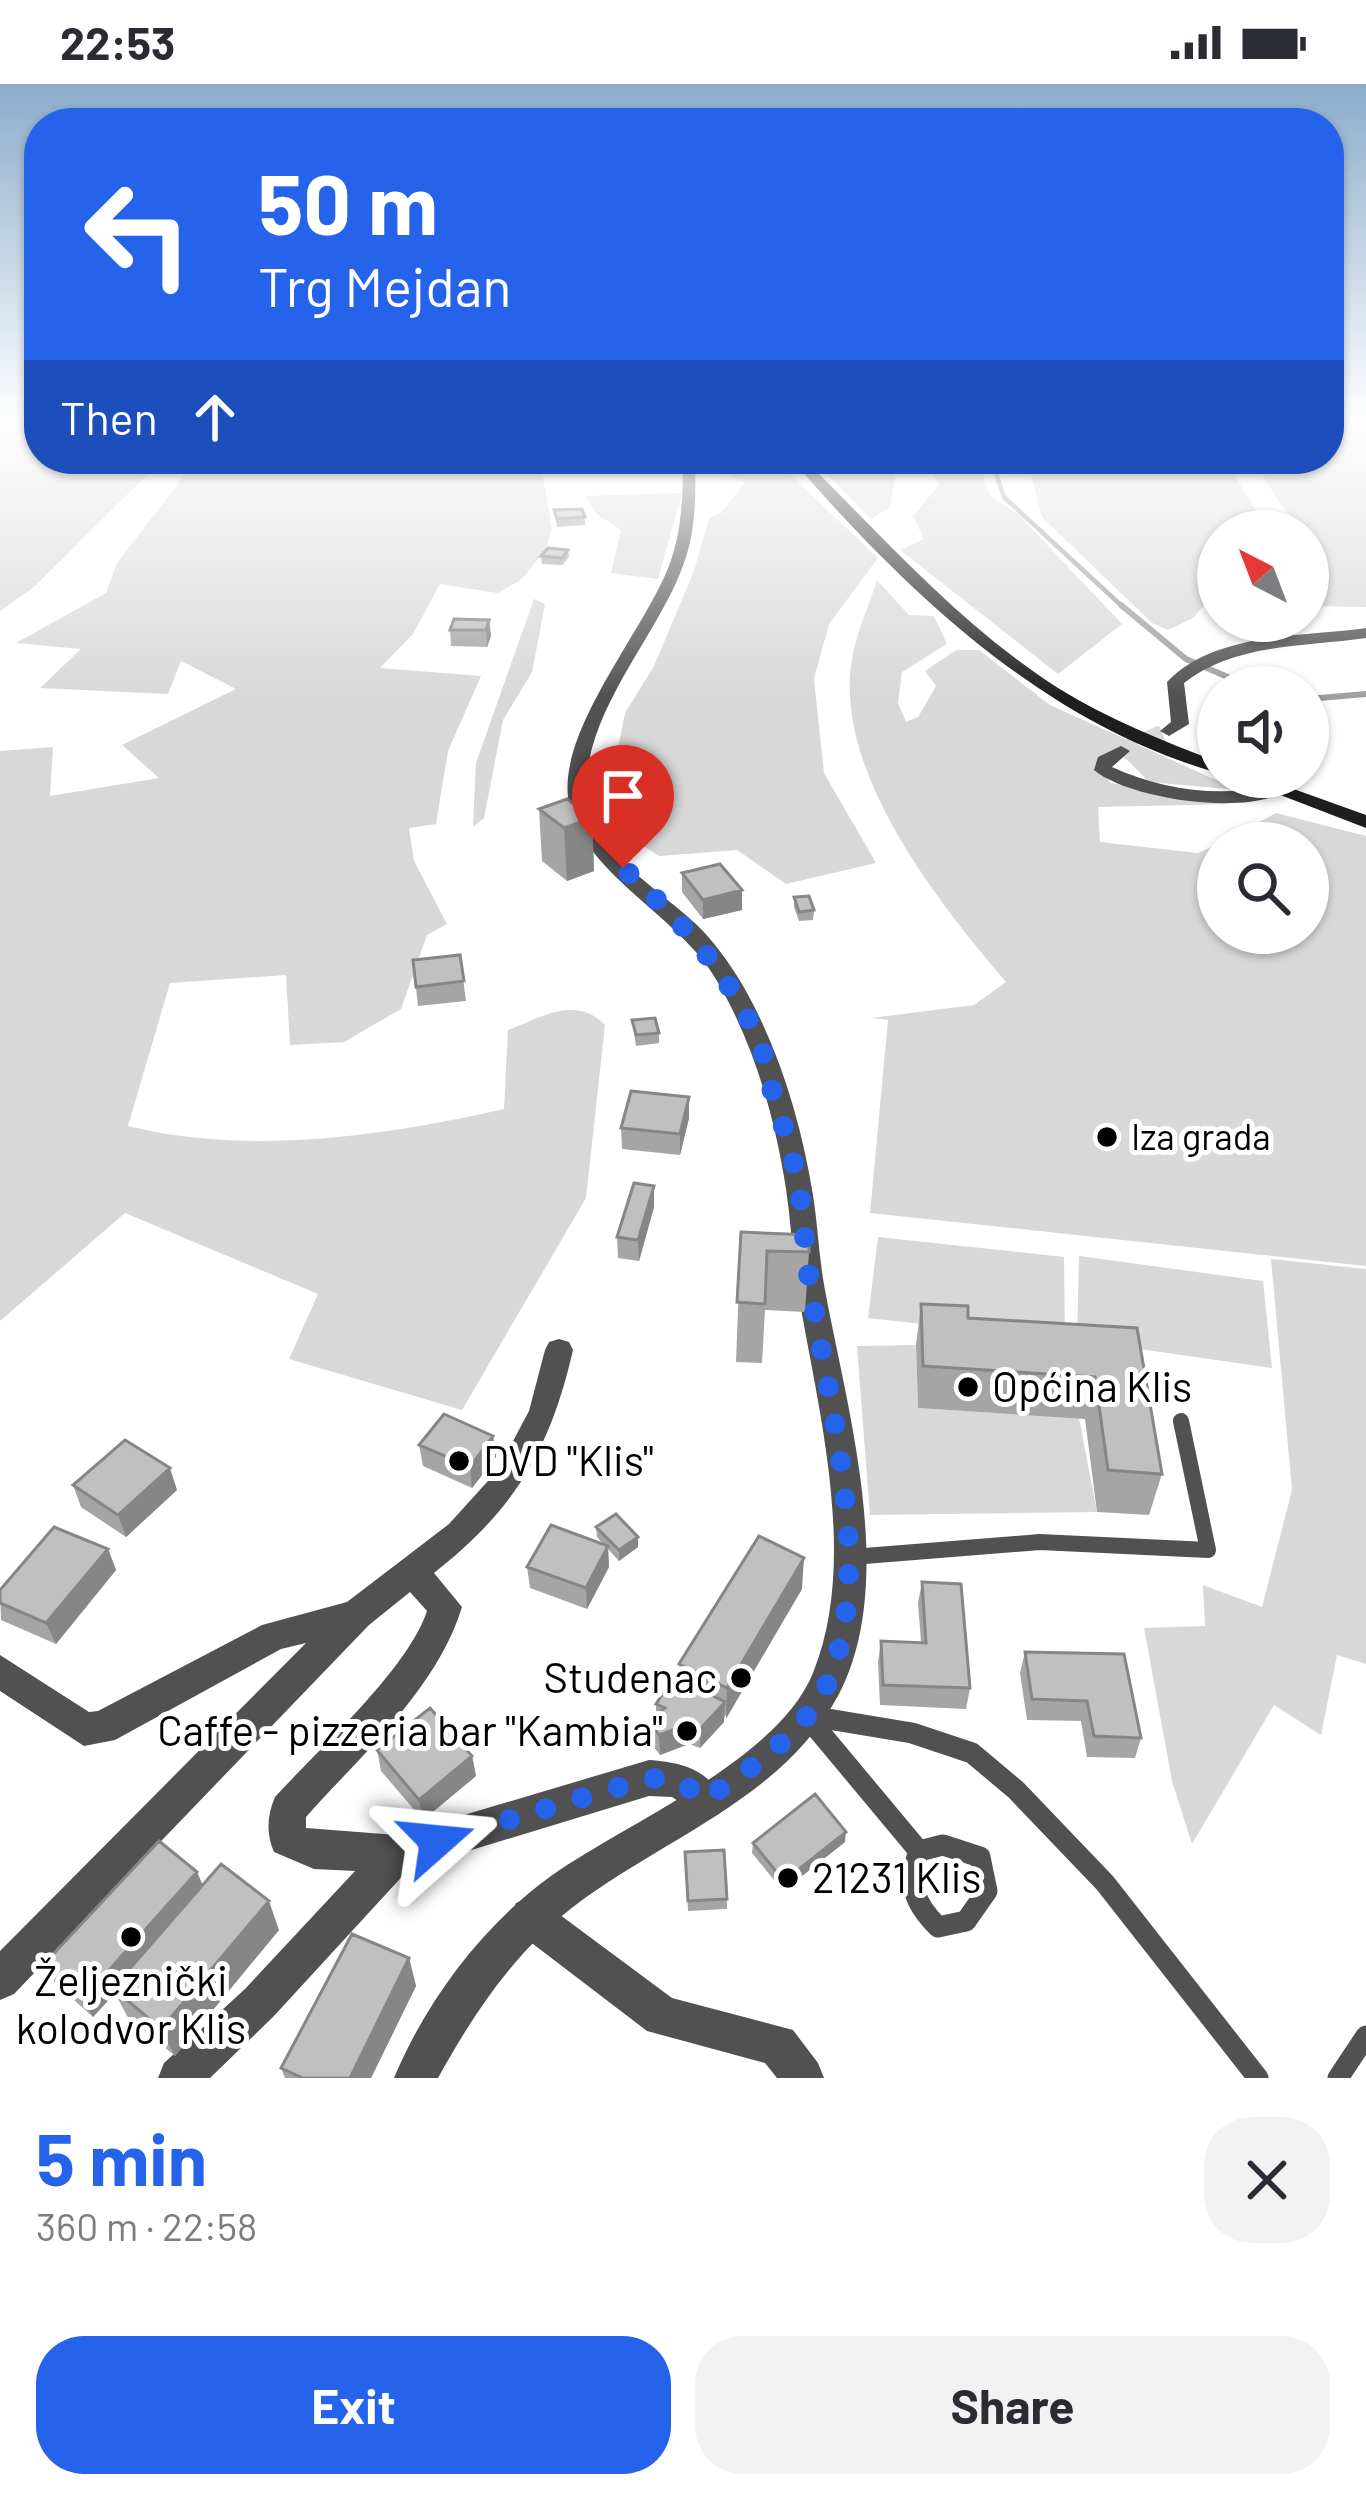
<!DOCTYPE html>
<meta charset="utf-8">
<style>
body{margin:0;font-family:Barlow,sans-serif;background:#f2f2f3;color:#2b2b33;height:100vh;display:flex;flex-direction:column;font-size:45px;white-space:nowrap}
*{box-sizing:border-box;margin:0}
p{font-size:39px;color:#7c7c81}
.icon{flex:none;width:66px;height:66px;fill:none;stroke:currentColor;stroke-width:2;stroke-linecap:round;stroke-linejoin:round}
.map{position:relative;height:1994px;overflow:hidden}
.drawer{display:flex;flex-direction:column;background:#fff;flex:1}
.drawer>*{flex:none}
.top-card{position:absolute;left:24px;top:24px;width:1320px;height:366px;border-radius:48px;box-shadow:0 3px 9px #0004;background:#2563eb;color:#fff;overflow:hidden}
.needle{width:78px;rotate:318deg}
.fabs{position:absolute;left:1197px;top:426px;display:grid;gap:24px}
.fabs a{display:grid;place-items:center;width:132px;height:132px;border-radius:50%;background:#fff;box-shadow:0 3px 9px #0004;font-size:60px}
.pin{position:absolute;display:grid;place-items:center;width:102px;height:102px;color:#fff;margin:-123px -51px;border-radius:50% 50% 50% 0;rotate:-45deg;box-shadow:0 0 12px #0007}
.pin .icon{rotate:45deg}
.me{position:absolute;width:132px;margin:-66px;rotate:72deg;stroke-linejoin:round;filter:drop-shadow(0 0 9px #0008)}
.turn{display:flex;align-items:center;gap:42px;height:252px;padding:0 36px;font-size:54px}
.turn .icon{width:156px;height:156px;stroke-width:2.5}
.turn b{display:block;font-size:84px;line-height:102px}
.then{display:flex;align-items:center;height:114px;padding:0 36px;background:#0003;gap:24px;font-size:45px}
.round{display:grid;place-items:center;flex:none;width:126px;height:126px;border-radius:48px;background:#f2f2f3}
.headline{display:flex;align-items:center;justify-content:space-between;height:204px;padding:0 36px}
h1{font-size:72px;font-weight:700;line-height:90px;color:#2563eb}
.action{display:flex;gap:24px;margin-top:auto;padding:24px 36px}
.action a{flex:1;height:138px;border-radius:48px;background:#2563eb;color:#fff;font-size:48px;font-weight:700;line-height:138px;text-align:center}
.action a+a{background:#f2f2f3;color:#2b2b33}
.status{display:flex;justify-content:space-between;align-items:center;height:84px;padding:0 60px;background:#fff;direction:ltr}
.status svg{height:33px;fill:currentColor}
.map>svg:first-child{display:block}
.green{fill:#d8d8d8}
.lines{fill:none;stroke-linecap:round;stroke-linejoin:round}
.stream-far1{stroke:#9f9f9f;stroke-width:4.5}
.stream{stroke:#9f9f9f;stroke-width:6}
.minor-tunnel{stroke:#d9d9d9;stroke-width:18;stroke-dasharray:18 9;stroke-linecap:butt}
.trunk-tunnel{stroke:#d9d9d9;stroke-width:18;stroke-dasharray:18 9;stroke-linecap:butt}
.service-far1{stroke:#515151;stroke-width:16}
.service{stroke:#515151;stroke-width:21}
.minor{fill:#515151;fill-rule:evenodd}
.tertiary{fill:#515151;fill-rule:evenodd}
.secondary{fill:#1e1e1e;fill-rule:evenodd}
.wall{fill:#a5a5a5}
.shaded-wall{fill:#868686}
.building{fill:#c0c0c0;stroke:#868686;stroke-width:3}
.route{stroke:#2563eb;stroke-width:21;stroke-dasharray:0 37.8}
.poi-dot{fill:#000;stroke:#fff;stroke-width:4.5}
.labels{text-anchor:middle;stroke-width:10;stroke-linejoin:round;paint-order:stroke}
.poi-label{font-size:36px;fill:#000;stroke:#fff;text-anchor:start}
.near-poi-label{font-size:42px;fill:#000;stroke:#fff;text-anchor:start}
</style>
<div class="status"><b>22:53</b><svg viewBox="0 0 49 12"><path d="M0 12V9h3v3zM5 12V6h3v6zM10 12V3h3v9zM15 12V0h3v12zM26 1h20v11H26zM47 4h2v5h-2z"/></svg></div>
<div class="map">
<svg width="1366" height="1994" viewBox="0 0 1366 1994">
<rect width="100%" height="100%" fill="#fff"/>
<path class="green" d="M0,335H39V375H163L34,503L0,527Z
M1329,335H1366V523L1308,522C1339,469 1305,455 1278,416C1269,403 1262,389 1254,375H1329Z
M197,375H540L552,445L546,465L522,495L498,509L440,500L413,550L380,584L481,592L448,667L436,740L409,744L414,777L447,840L427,851L401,925L344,958L290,961L286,891L170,899L128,1042C249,1072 384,1052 504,1025L508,946C542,933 576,911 605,941L586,1114L462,1326L289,1275L318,1210L125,1129L0,1237V667L53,663L50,712L159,694L122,661L236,605L181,577L168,610L40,604L81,565L16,559L106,509L117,479Z
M707,375H774L878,474L829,540L814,595L824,689L876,779L786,800L737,766L659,772L604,736L625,629L654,582L694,487L709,434L721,429L745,398L709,384Z
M812,375H891L896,388L890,423L871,435Z
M922,375H978L990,412L1019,431L1122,540L1058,590L900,466L924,455L913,432L939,401Z
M1027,375H1224L1269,447H1218V505L1193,534L1168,546L1152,539L1042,433Z
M682,409L658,495L611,489L621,446L597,430L586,412Z
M877,496L909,531L934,532L947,560L902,588L898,619L906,638L918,633L936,602L925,587L956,566H979L1050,621L1238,706L1149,698L1117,666L1100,686L1111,699L1228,720L1098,723L1100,758L1198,769L1218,760V849H1308V759H1220L1276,729L1366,752V1182L870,1129L888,936L871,934L974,921L1006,898C938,818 833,687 852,575C856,549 869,522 877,496Z
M534,515L545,520L532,588L503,636L484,734L473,743L476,679Z
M878,1153L1064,1173L1065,1256L868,1234Z
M1079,1172L1263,1197L1272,1284L1077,1256Z
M1271,1175L1366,1185V1580L1337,1571L1321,1651L1274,1621L1192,1760L1172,1697L1144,1544L1205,1542L1203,1501L1262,1523L1292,1406Z
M916,1261L918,1324L1079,1334L1097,1428L870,1431L857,1262Z"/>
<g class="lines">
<path class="stream-far1" d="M991,375L1004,413L1124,524"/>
<path class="stream" d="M1121,521L1186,575L1251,603
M1308,615L1366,610"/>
<path class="minor-tunnel" d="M1121,667L1169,647"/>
<path class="trunk-tunnel" d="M1329,359L1366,365"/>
<path class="service-far1" d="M852,1473L1040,1458L1208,1466L1181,1337"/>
<path class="service" d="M810,1632L912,1649L972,1669L1016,1706L1105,1799L1258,1994
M808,1634L919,1767
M943,1761L980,1773L987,1807L966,1837L938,1843C914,1819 907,1800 919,1767Z
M1338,1994L1366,1952"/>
<path class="minor" d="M1366,544V554C1304,563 1235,559 1184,599L1189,640L1169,652L1160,647L1171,638L1167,598C1215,548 1302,553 1366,544Z
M1121,662L1130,667L1112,683C1162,706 1224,715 1277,700L1286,706C1250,733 1128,715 1094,686L1098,673Z
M559,1255L569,1258L573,1266C550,1366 515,1425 434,1489L462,1523C437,1605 362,1670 306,1733V1744L397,1751L649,1676C680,1678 709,1685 723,1716L717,1729L704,1734L672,1713L649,1712L409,1785L273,1933L210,1994H158L164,1979L245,1905L355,1787L314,1785L274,1768C266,1750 267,1731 275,1713C318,1666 408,1585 427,1527L410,1508L369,1541L14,1910L0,1916V1867L306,1559L281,1565L115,1656L84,1662L0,1607V1571L89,1628L98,1627L262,1541L347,1518L449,1440L497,1387L529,1327L545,1266L549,1258Z
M530,1813L544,1819L672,1914L793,1946L818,1979L824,1994H777L765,1979L647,1947L516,1847L510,1833L516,1819Z"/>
<path class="tertiary" d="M683,375H695C696,410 696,446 684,479C659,552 577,635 588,715C595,770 661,806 698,842C714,858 727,876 739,895C778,960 801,1037 813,1111C818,1143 819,1175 825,1206C847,1325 898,1497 839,1610C783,1715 663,1754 573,1823C514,1869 474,1929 438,1994H394C426,1917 483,1841 551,1792C627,1738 777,1677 813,1589C860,1473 816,1319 797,1201C792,1169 791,1137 786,1105C775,1034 754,960 717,897C681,833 588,793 570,723C551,653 646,546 670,479C682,446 683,410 683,375Z"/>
<path class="secondary" d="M791,375H804C885,455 962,543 1058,604C1108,635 1163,657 1218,678V689C1044,640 907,508 791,375Z
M1234,693H1260L1366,731V744Z"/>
</g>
<path class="wall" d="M678,375L679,386L659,387L658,378Z
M554,426L585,433V441L557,443Z
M568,466L569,473L562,481L542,480L541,472Z
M489,536L491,552L487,563L451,562L450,546Z
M539,725L592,734L594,787L567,797L542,777Z
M682,789L742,806V826L703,835L682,808Z
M794,813L814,826L813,836L799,837L794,823Z
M460,871L466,917L418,922L413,876Z
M632,936L659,949V959L636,962Z
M689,1013V1034L680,1071L622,1065L621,1044Z
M654,1102V1123L639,1177L618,1174L617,1153Z
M741,1148L809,1168L805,1228L765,1226L762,1279L736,1278Z
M921,1220L968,1234L1137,1244L1162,1390L1149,1431L1097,1428L1085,1335L918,1324L916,1261Z
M493,1352L496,1373L472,1404L423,1382L419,1361Z
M73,1401L177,1406L126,1453L81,1423Z
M596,1443L638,1463L619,1477L608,1465L609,1483L587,1525L530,1504L527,1483L604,1461L597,1453Z
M108,1465L116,1486L56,1560L1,1536L0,1506Z
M922,1498L970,1604L966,1625L880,1621L878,1578L881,1557L921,1558L918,1519Z
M802,1505L724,1634V1638L700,1664L689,1660L660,1671L650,1658L649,1637L656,1632V1620L679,1595V1580Z
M1025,1568L1141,1654L1135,1674L1087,1673L1081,1637L1027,1636L1020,1589Z
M377,1666L472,1672L476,1692L423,1736L381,1687Z
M845,1758L783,1807L752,1769L753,1759Z
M685,1768L727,1815V1825L688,1827Z
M197,1788L203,1802L279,1846L175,1972L127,1932L115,1909L93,1933L55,1899L44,1880Z
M409,1874L416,1902L371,1994H285L281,1984Z"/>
<path class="shaded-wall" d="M489,536L491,552L487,563L486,546Z
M592,734L594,787L567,797L564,744Z
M742,806V826L703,835V816Z
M689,1013V1034L680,1071V1050Z
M654,1102V1123L639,1177L638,1156Z
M493,1352L496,1373L472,1404L470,1383Z
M170,1384L177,1406L126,1453L118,1431Z
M638,1453V1463L619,1477V1466Z
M608,1462L609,1483L587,1525L586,1504Z
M108,1465L116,1486L56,1560L46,1539Z
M804,1474L802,1505L726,1635L727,1604Z
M725,1618L724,1638L700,1664L701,1644Z
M689,1640V1660L660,1671L659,1651Z
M472,1672L476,1692L423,1736L419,1716Z
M846,1748L845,1758L783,1807L784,1797Z
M197,1788L205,1807L113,1904L115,1909L93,1933L83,1915Z
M269,1817L279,1846L175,1972L161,1945Z
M409,1874L416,1902L371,1994H350Z"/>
<path class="building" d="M658,375H678L679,379H659Z
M582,425L585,433L557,435L554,426Z
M548,464L568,466L562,474L541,472Z
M454,535L489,536L486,546H450Z
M567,715L592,734L564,744L539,725Z
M720,780L742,806L703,816L682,789Z
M809,812L814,826L799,828L794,813Z
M460,871L464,897L416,903L413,876Z
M655,934L659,949L636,951L632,936Z
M631,1007L689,1013L680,1050L621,1044Z
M634,1099L654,1102L638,1156L617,1153Z
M741,1148L809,1151V1168L767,1167L765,1220L737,1218Z
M921,1220L968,1222V1234L1137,1244L1162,1390L1108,1386L1095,1293L923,1282Z
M444,1330L493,1352L470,1383L419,1361Z
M125,1356L170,1384L118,1431L73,1401Z
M616,1430L638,1453L619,1466L596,1443Z
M551,1441L608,1462L586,1504L527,1483Z
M54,1443L108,1465L46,1539L0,1519V1506Z
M759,1452L804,1474L727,1604L679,1580Z
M922,1498L961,1500L970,1604L883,1601L881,1557L926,1559Z
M1025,1568L1124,1570L1141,1654L1094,1652L1087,1617L1032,1615Z
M674,1592L725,1618L701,1644L689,1640L659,1651L649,1637L665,1624L656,1620Z
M430,1624L472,1672L419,1716L377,1666Z
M815,1710L846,1748L784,1797L753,1759Z
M159,1757L197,1788L83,1915L44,1880Z
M724,1766L727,1815L688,1817L685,1768Z
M221,1780L269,1817L161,1945L113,1904Z
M352,1850L409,1874L350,1994H303L281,1984Z"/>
<linearGradient id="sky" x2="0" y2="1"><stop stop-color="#8baccb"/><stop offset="0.55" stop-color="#fff"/><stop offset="1" stop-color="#fff" stop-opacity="0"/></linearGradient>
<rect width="1366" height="614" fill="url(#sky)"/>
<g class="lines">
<path class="route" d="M437,1757L649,1694L679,1696L704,1716C749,1685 805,1650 828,1598C877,1483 826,1312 809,1193C804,1161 804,1126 797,1094C791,1065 781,1035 772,1006C767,986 763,964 754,946C720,878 678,834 623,784"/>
</g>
<g class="poi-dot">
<circle cx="1107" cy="1053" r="12"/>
<circle cx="968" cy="1303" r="12"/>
<circle cx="459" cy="1377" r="12"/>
<circle cx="741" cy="1594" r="12"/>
<circle cx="687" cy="1647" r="12"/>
<circle cx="788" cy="1794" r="12"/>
<circle cx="131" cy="1853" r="12"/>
</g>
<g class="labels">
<g class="poi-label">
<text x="1131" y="1066">Iza grada</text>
</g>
<g class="near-poi-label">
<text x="992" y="1318">Općina Klis</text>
<text x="483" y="1392">DVD "Klis"</text>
<text x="717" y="1609" text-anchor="end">Studenac</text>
<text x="663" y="1662" text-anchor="end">Caffe - pizzeria bar "Kambia"</text>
<text x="812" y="1809">21231 Klis</text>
<text x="131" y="1912" text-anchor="middle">Željeznički<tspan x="131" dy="48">kolodvor Klis</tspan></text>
</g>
</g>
</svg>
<div class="fabs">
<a><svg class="needle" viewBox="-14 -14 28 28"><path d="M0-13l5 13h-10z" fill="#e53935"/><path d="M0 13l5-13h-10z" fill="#7c7c81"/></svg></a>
<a><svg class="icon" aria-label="sound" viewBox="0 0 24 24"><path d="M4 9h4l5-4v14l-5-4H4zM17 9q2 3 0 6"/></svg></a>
<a><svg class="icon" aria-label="search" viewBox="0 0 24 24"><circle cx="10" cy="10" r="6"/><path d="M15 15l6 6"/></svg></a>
</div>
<div class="pin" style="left:623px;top:784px;background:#d93025"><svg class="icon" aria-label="arrive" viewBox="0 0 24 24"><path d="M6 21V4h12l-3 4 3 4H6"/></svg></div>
<svg class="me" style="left:437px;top:1757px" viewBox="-20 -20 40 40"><path d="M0-17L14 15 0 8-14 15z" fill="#2563eb" stroke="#fff" stroke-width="4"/></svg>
<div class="top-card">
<div class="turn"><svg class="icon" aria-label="left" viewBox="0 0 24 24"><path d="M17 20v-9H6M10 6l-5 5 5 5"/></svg><div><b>50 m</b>Trg Mejdan</div></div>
<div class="then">Then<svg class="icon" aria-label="ahead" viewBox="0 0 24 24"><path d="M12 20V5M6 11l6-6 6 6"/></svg></div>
</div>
</div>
<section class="drawer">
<div class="headline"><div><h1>5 min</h1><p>360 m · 22:58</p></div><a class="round"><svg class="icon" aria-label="close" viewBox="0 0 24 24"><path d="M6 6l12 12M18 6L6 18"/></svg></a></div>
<div class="action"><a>Exit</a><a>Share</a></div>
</section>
